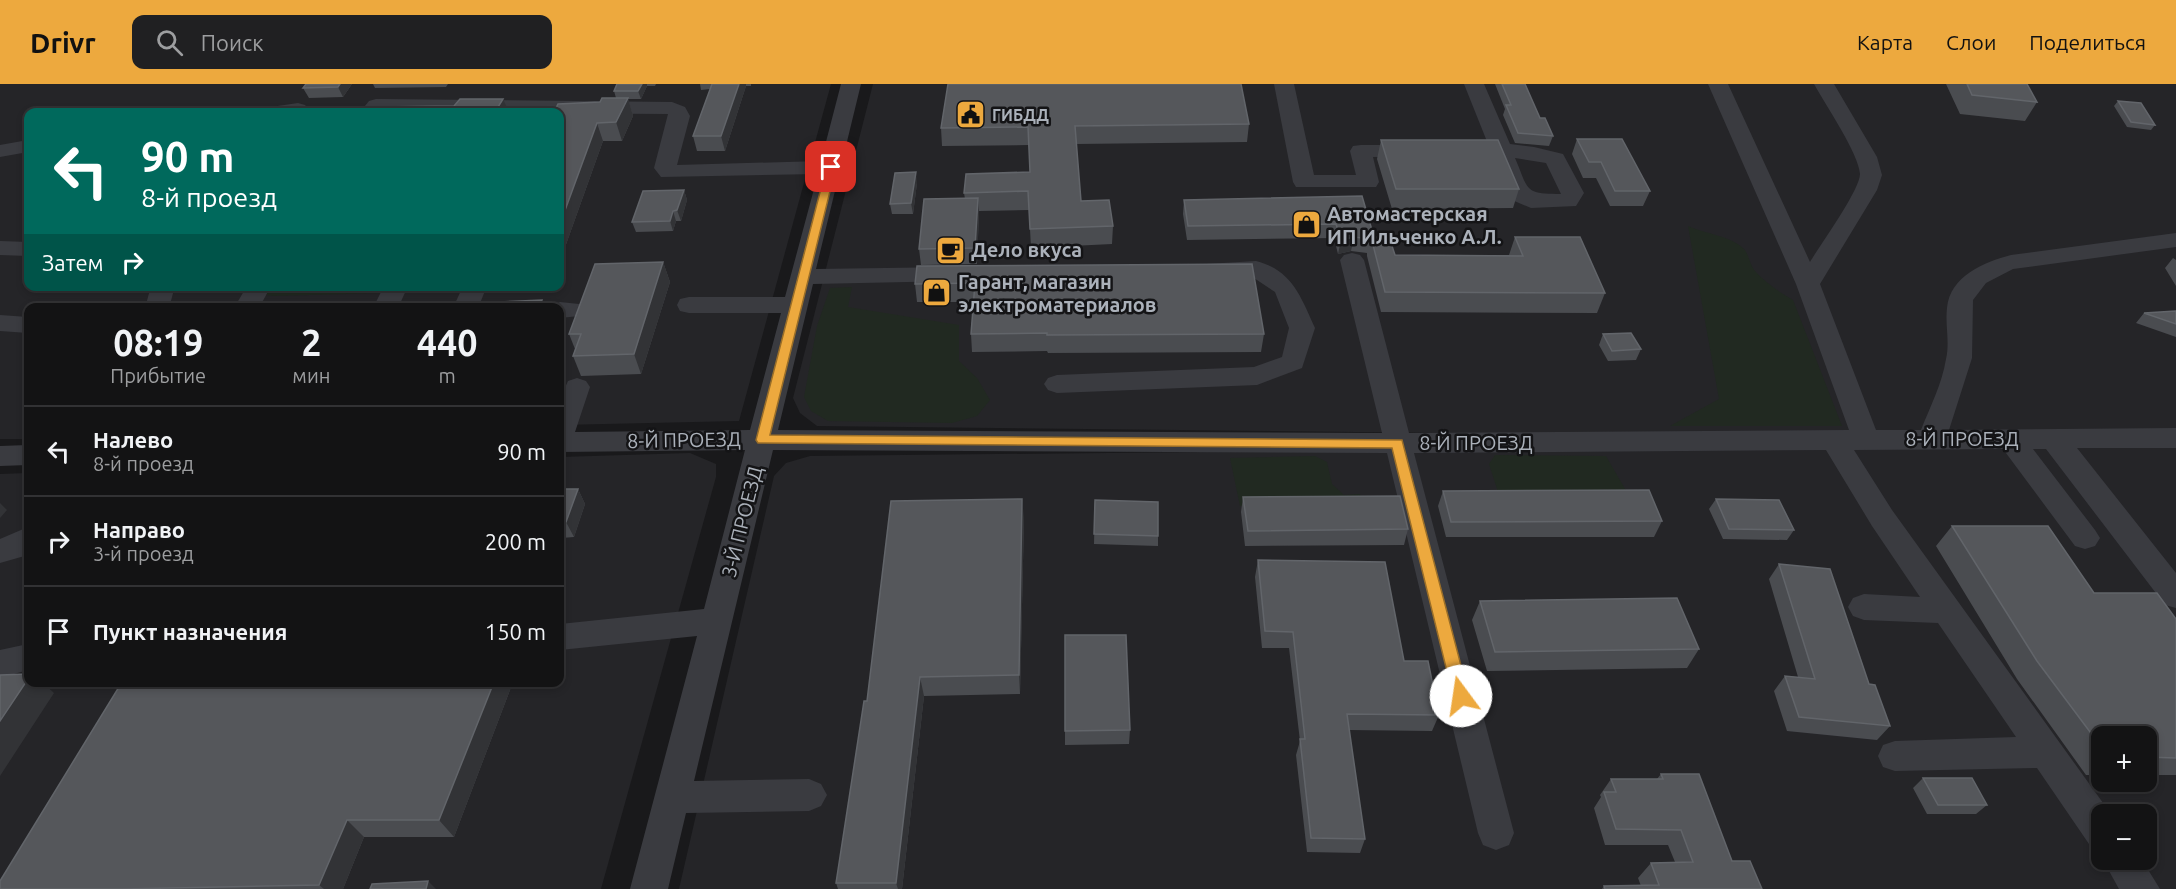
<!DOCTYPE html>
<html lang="ru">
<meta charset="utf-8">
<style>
body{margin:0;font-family:Ubuntu,sans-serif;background:#202022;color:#f1f3f6;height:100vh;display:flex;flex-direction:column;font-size:22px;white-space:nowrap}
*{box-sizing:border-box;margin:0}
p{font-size:20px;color:#9d9ea0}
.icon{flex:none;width:33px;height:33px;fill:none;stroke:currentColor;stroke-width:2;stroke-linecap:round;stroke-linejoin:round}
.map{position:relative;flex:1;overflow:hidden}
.drawer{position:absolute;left:24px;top:219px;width:540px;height:384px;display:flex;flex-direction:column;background:#131314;border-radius:12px;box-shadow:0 3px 9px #0003,0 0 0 2px #323234}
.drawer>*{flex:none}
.hud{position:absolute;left:24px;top:24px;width:540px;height:183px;border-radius:12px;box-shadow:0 3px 9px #0003,0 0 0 2px #323234;background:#00695c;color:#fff;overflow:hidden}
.fabs{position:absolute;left:2091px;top:642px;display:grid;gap:12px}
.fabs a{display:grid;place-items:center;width:66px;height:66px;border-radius:12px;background:#131314;box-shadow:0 3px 9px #0003,0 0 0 2px #323234;font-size:30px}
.pin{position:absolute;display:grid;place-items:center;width:51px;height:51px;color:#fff;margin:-26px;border-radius:12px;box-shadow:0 3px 9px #0006}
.me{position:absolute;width:66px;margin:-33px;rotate:346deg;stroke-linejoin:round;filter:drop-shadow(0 0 4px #0008)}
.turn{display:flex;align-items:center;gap:21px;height:126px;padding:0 18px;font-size:27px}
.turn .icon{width:78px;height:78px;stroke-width:2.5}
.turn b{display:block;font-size:42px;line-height:51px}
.then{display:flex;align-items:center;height:57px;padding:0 18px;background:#0003;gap:12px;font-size:22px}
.eta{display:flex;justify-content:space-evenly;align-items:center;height:102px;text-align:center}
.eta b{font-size:36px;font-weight:600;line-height:42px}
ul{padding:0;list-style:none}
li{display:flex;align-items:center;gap:18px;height:90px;padding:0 18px;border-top:2px solid #323234}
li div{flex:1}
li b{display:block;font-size:22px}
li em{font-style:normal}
header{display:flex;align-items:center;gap:36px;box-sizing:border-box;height:84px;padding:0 30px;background:#eda93e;color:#111}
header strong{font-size:28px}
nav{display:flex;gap:33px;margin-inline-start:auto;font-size:21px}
.search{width:420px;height:54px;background:#202022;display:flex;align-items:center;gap:15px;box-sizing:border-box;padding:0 21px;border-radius:12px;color:#9d9ea0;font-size:22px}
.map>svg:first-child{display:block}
.built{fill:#252528;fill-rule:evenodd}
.green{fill:#212921}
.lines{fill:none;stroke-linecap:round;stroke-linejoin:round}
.minor{fill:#3a3b40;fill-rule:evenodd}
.wall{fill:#4a4c50}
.shaded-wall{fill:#323336}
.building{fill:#55575b;stroke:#62656a;stroke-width:1.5}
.route{fill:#eda93e;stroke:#9a6e28;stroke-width:1.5}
.labels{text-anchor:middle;stroke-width:5;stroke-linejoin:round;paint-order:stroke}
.far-poi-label{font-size:16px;font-weight:bold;fill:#abb1ba;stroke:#141416;text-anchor:start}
.poi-label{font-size:20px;font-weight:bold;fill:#abb1ba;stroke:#141416;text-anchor:start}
.street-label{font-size:20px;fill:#abb1ba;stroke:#141416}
</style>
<header>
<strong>Drivr</strong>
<div class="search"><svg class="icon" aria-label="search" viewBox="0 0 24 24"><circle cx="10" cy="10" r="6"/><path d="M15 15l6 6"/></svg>Поиск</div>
<nav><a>Карта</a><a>Слои</a><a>Поделиться</a></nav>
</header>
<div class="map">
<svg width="2176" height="805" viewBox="0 0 2176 805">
<rect width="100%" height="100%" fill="#19191b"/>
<path class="built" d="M0,0H831L739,337L560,341V224H28V355H0ZM28,28H560V202H28Z
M873,0H2176V349L1705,352L817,342L800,329L793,314Z
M2176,358V805H679L774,392L786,379L810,372ZM2102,652H2146V698H2102ZM2102,730H2146V776H2102Z
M690,369L716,380V393L601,805H0V390L28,389V598H560V373Z"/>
<path class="green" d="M1688,142C1706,150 1731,152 1744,165C1749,171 1750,181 1755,187C1766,199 1779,208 1793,216L1842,342H1670L1719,315Z
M269,203H386L383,209L273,212L260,210Z
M852,203L848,223L959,241V277L977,294L990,316L977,332L952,339L828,337L811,327L804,313L817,242L830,204Z
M1495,371L1606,372L1632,417L1498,408L1489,380Z
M1315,372L1327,378L1332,400L1344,411L1360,410L1362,420L1240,422L1230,374Z"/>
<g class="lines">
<path class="minor" d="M841,0H861L816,185L955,183L963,185L967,190L963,195L955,197L813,200L778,346L1382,349L1340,176L1344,171L1352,169L1360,171L1364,176L1409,349L1849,346L1796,200L1708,0H1728L1810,178C1820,161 1860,106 1860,90C1859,70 1825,20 1814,0H1834L1877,73L1882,91L1877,106L1820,200L1876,346H1921C1930,323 1942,300 1946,275C1950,258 1945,241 1947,224C1950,192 1984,178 2011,171L2176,149V163L2013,185L1986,199L1973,216L1972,274L1949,346L2176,344V364H2077L2176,489V524L2165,521L2046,365H2033L2095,446L2100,454L2095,462L2085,465L2075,462L2003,365L1854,366L1892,426L2111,730H2102V765L2089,760L2037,684L1895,687L1883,683L1878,672L1883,661L1895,657L2016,653L1938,539L1864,536L1853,532L1848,523L1853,514L1864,510L1920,513L1872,442L1826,366L1414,369L1514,749L1509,761L1496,766L1483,761L1478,749L1387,369L773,366L694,697L809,695L821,700L827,711L821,722L809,727L686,729L668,805H630L697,552L560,566V540L704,525L745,366L560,368V315L568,297L577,294L586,297L590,303L575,348L750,346L781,229H689L680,227L677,221L680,215L689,213H785L818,90L661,93L654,84L668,30L360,28L369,17L376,15L672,18L685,23L690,32L677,81L821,77Z
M1274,0H1294L1314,91H1356L1350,67L1353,62L1361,61H1417L1425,62L1428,67L1425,72L1373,73L1379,98L1376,103H1296L1293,98Z
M1464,0H1484L1510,60L1534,63L1563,70L1584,109L1576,122L1531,124L1512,116L1494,73L1458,72L1455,67L1458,62L1488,60ZM1515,74L1546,79L1561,110C1523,110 1529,106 1515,74Z
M298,19L305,21L308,25L306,28H261L264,24Z
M28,56V68L0,73V61Z
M0,157L28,158V172L0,171Z
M1256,177C1292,186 1301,213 1315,244L1302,284L1257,301L1057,309L1048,306L1044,300L1048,294L1057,291L1254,283L1282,273L1289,244L1275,208L1251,192L1206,190L1202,185L1206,180Z
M151,202H175L169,224H145Z
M247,202H271L259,224H234Z
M384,202H408L398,224H373Z
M463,202H487L478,224H453Z
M560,218L579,220L582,226L579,232L560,234V224H549Z
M0,231L28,233V249L0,247Z
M28,361V381L0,382V362Z
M28,443V471L0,479V455Z
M28,560V586L0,594V566Z
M2103,776H2142L2160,805H2119Z"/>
</g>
<path class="wall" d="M352,0L343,13L309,14L303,4Z
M373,0H448L446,3L375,4Z
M617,0H656L655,2H647L641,15H628L633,32L622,57H603L564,166H560V28L616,14L614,7Z
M700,0H751V2H746L725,67H697L693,52L710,5L701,6Z
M1495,0H1525L1540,34L1553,52L1549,62L1515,59L1503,31L1505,25Z
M1946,0H2027L2037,18L2025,37L1960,30Z
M2118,17L2155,41L2151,46L2127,43L2114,22Z
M1249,40L1247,58L1076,60L1081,117L1113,142L1112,160L1031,164L1029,126L979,127L977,180L921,181L919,165L965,115L964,109L1030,88L1029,61L942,62L941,44Z
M1577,55L1650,107L1643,122H1610L1596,94H1583L1572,70Z
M1381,56L1519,105L1513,124L1392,125L1377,75Z
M917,99L913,130H892L890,120Z
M684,106L687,116L681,137H676L673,147L636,148L632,138Z
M1362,112L1374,153L1395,171H1509L1515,153L1605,209L1597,229L1381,228L1367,172V169L1351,167L1338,170L1334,154L1187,156L1183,130L1184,116Z
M2173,174L2176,176V202L2165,184Z
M663,178L670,198L641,290L581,292L573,272L575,265L569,250Z
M1252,180L1264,250L1261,268L1048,269L1047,267L972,268L971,250L973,218H917L915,200Z
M2176,227V253L2136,239L2144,229Z
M1603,250L1641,265L1636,276L1608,277L1599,261Z
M560,405H578L585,420L574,453L561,454L560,459Z
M1443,407L1662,437L1654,453H1446L1438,422Z
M1243,413L1408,445L1404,461L1245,462L1241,428Z
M1716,415L1794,446L1787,456L1723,455L1709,425Z
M1095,416L1158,452V462L1094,460Z
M1024,434L1020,610L924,612L902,805H838L836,799L867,617Z
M1952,442L2094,509L2176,535V691H2146V652H2102V691H2086L2017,595L1936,462Z
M1258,476L1404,577L1439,631L1432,647L1349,646L1365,755L1360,769L1307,768L1296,671L1300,657L1289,564H1262L1255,493Z
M1779,480L1869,600L1890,642L1877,656L1787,647L1774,607L1785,592L1798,593L1769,495Z
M1480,517L1699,565L1687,584L1487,587L1472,536Z
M122,598H513L454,753H364L343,805H0Z
M1130,646L1129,660L1065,661V647Z
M1661,690L1732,777L1762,805H1602L1604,802H1641L1638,794L1651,779L1675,778L1668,761H1605L1594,724L1601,713L1600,711L1611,695H1657Z
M1923,694L1987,721L1976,730H1927L1913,704Z"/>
<path class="shaded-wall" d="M340,0H352L343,13L338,3Z
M642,0H647V2L641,15L638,7Z
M739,0H746V2L725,67L721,52Z
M628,14L633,32L622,57L616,38Z
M503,15L509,28H495Z
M597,39L603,57L564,166L560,154V140Z
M916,88L917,99L913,130L911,119Z
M684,106L687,116L681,137L677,126Z
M978,114L979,130L977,180L975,164Z
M673,127L676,137L673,147L670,137Z
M1354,153L1351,167L1338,170L1341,156Z
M663,178L670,198L641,290L634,270Z
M542,216L545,224H539Z
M578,405L585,420L574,453L566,438Z
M1022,415L1024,434L1020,610L1019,591Z
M0,419L7,426L0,434Z
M920,593L924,612L902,805H898L896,799Z
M28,595V598H42L54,609L0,692V637Z
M494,598H513L454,753L439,736Z
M347,736L364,753L343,805H324L319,801Z
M428,797L436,805H426Z"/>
<path class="building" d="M306,0H340L338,3L303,4Z
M617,0H642L638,7H614Z
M712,0H739L721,52H693Z
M948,0H1241L1249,40L1075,42L1081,117L1109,116L1113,142L1030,145L1028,107L964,109L966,90L1030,88L1028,43L941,44Z
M1502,0H1525L1540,34H1545L1553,52L1518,49L1506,21H1511Z
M1967,0H2027L2037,18L1972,11Z
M602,14H628L616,38L597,39L560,140V59L561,55H560V28H554L558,20L600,18Z
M460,15H503L495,28H371L376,23L454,22Z
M2118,17L2141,19L2155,41L2131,38Z
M1577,55H1622L1650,107H1615L1601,78H1589Z
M1381,56H1498L1519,105H1396Z
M916,88L911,119L890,120L895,89Z
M684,106L677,126L673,127L670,137L632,138L643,107Z
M1362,112L1374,153H1371L1370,155L1354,153L1341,156L1336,140L1188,142L1184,116Z
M978,114L975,164L919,165L924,115Z
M1371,153H1389L1395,171L1523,172L1515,153H1580L1605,209L1385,208Z
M663,178L634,270L573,272L581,250H569L595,180Z
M1252,180L1264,250L1047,251V249L971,250L975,199L915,200L917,182Z
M542,216L539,224H498L500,218Z
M2176,227V240L2144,229Z
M1631,249L1641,265L1612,267L1603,250Z
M560,405H578L566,438H560Z
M1649,406L1662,437L1451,438L1443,407Z
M1400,412L1408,445L1248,447L1243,413Z
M1022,415L1019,591L920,593L896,799H836L864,617H867L891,417Z
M1716,415L1779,416L1794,446L1729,445Z
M1095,416L1158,418V452L1094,450Z
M1952,442H2048L2094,509H2157L2176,535V674L2146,673V652H2102V664L2037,577Z
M1258,476L1385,478L1404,577H1428L1439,631L1347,630L1365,755L1311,754L1300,655H1305L1293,548L1265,547Z
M1779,480L1830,485L1869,600L1875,601L1890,642L1799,633L1785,592L1815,595Z
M1677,514L1699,565L1495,568L1480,517Z
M1065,551H1126L1130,646L1065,647Z
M28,590V595L0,637V591Z
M122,598H494L439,736H347L319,801L123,805H0V797Z
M1661,690H1699L1732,777H1750L1762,805H1605L1604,802L1659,801L1651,779L1693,778L1681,746L1616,745L1604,708H1616L1611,695H1663Z
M1923,694H1972L1987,721H1938Z
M428,797L426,805H370L372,800Z"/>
<path class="route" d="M827,81L836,83L770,351L1402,356L1469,612L1467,617H1456L1453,612L1392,364L758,359L756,356Z"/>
<defs>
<symbol id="civic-square" viewBox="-11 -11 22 22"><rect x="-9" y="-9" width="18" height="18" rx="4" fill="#eda93e" stroke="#141416"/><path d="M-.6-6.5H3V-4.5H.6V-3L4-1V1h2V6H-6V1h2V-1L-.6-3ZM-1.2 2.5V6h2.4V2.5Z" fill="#111"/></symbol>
<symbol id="shop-square" viewBox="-11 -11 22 22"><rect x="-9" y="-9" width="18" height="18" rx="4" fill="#eda93e" stroke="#141416"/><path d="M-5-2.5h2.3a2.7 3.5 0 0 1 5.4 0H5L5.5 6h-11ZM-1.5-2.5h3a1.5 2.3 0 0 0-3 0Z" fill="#111"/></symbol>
<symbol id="cafe-square" viewBox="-11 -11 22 22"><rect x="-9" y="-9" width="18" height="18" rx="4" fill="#eda93e" stroke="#141416"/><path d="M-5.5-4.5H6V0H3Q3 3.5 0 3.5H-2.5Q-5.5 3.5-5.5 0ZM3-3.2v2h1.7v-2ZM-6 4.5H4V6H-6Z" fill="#111"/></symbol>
</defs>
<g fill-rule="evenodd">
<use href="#civic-square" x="954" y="14" width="33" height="33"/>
<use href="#shop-square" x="1290" y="124" width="33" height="33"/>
<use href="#cafe-square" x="934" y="150" width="33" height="33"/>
<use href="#shop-square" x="920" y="192" width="33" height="33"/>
</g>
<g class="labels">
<g class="far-poi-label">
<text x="992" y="37">ГИБДД</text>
</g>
<g class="poi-label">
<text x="1327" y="137">Автомастерская<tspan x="1327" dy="23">ИП Ильченко А.Л.</tspan></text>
<text x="971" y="173">Дело вкуса</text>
<text x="958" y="205">Гарант, магазин<tspan x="958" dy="23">электроматериалов</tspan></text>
</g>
<g class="street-label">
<text x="1962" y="362">8-Й ПРОЕЗД</text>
<text transform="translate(684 356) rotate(-1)" y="7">8-Й ПРОЕЗД</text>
<text x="1476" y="366">8-Й ПРОЕЗД</text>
<text transform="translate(742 438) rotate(-76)" y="7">3-Й ПРОЕЗД</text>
</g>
</g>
</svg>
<div class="fabs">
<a>+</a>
<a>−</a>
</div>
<div class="pin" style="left:831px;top:83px;background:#d93025"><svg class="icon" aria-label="arrive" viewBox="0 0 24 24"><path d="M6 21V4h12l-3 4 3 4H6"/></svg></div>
<svg class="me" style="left:1461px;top:612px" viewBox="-20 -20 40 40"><circle r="19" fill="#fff"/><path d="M0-13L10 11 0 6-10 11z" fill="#eda93e"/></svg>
<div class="hud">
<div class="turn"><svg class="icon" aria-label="left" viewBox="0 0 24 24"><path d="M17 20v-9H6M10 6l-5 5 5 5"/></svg><div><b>90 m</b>8-й проезд</div></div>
<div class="then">Затем<svg class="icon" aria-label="right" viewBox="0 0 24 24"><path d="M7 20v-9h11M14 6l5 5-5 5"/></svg></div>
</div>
<section class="drawer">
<div class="eta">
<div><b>08:19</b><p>Прибытие</p></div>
<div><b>2</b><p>мин</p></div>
<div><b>440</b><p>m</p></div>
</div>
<ul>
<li><svg class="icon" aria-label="left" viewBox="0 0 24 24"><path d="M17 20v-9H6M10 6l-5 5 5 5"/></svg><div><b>Налево</b><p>8-й проезд</p></div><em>90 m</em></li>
<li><svg class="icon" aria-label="right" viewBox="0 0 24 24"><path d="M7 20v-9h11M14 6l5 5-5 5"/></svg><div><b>Направо</b><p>3-й проезд</p></div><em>200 m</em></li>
<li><svg class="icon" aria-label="arrive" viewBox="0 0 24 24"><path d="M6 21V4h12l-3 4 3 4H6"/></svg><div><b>Пункт назначения</b></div><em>150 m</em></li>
</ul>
</section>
</div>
